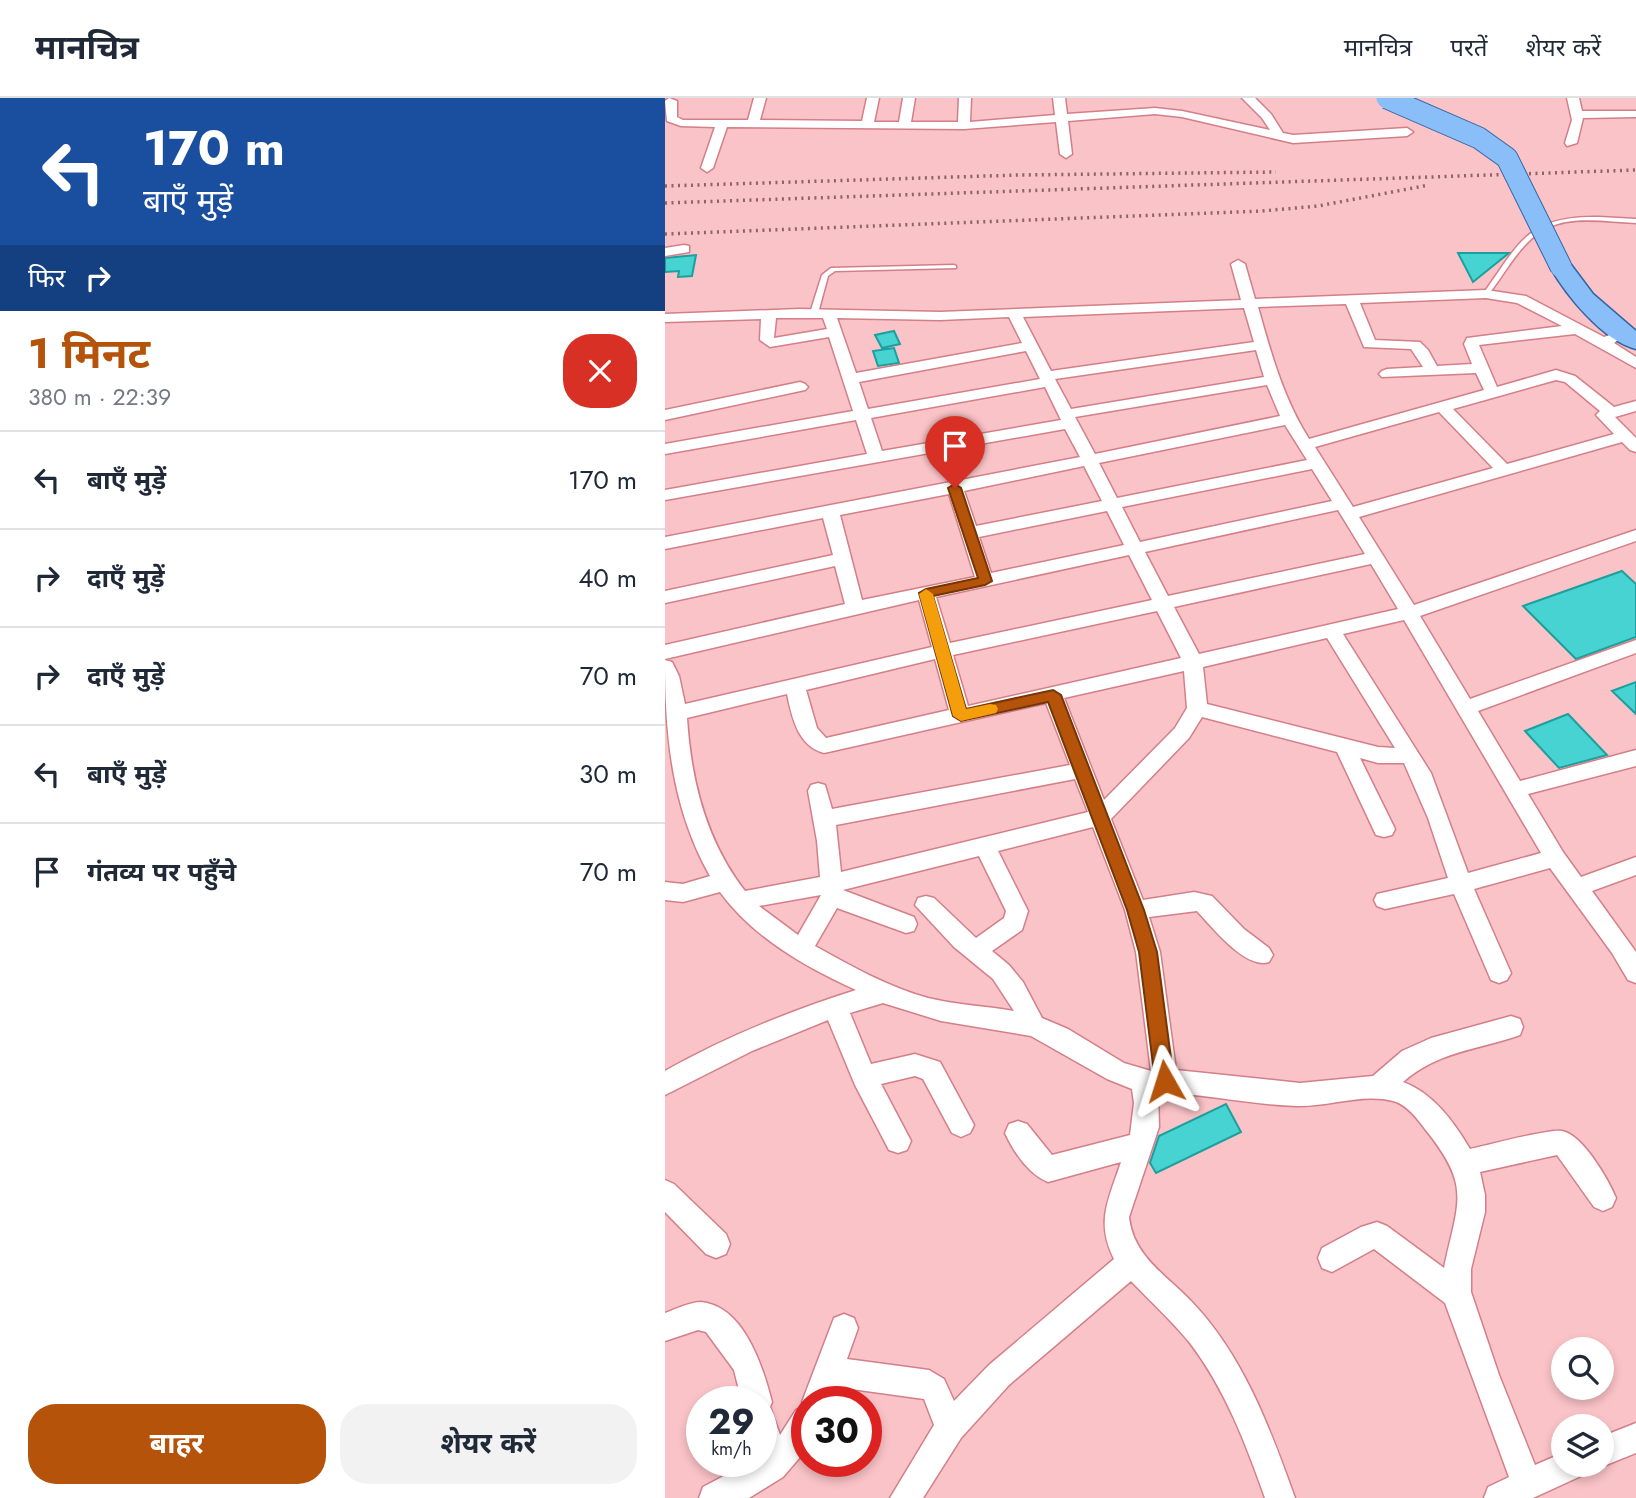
<!DOCTYPE html>
<html lang="hi">
<meta charset="utf-8">
<style>
body{margin:0;font-family:Jost,"Noto Sans Devanagari",sans-serif;background:#f2f2f3;color:#1f2937;height:100vh;display:flex;flex-direction:column;font-size:26px;white-space:nowrap}
*{box-sizing:border-box;margin:0}
p{font-size:23px;color:#747a83}
.icon{flex:none;width:38px;height:38px;fill:none;stroke:currentColor;stroke-width:2;stroke-linecap:round;stroke-linejoin:round}
.map{position:relative;flex:1;overflow:hidden}
.drawer{display:flex;flex-direction:column;background:#fff;width:665px}
.drawer>*{flex:none}
.guide{background:#1a4fa0;color:#fff;overflow:hidden}
.buttons{position:absolute;left:886px;top:1239px;display:grid;gap:14px}
.buttons a{display:grid;place-items:center;width:63px;height:63px;border-radius:50%;background:#fff;box-shadow:0 4px 10px #0003;font-size:35px}
.speed{position:absolute;left:21px;top:1288px;display:flex;gap:14px;font-size:35px;font-weight:700;text-align:center}
.speed>*{display:grid;place-content:center;width:91px;height:91px;border-radius:50%;background:#fff;box-shadow:0 4px 10px #0003;line-height:1}
.speed small{font-size:18px;font-weight:400}
.speed .limit{border:10px solid #d22;background:#fff;color:#111}
.pin{position:absolute;display:grid;place-items:center;width:60px;height:60px;color:#fff;margin:-72px -30px;border-radius:50% 50% 50% 0;rotate:-45deg;box-shadow:0 0 7px #0007}
.pin .icon{rotate:45deg}
.me{position:absolute;width:77px;margin:-38px;rotate:354deg;stroke-linejoin:round;filter:drop-shadow(0 0 5px #0008)}
.turn{display:flex;align-items:center;gap:24px;height:147px;padding:0 28px;font-size:32px}
.turn .icon{width:91px;height:91px;stroke-width:2.5}
.turn b{display:block;font-size:49px;line-height:60px}
.then{display:flex;align-items:center;height:66px;padding:0 28px;background:#0003;gap:14px;font-size:26px}
.round{display:grid;place-items:center;flex:none;width:74px;height:74px;border-radius:28px;background:#f2f2f3}
.overview{display:flex;align-items:center;justify-content:space-between;height:119px;padding:0 28px}
h1{font-size:42px;font-weight:700;line-height:52px;color:#b45309}
.action{display:flex;gap:14px;margin-top:auto;padding:14px 28px}
.action a{flex:1;height:80px;border-radius:28px;background:#b45309;color:#fff;font-size:28px;font-weight:700;line-height:80px;text-align:center}
.action a+a{background:#f2f2f3;color:#1f2937}
ul{padding:0;list-style:none}
li{display:flex;align-items:center;gap:21px;height:98px;padding:0 28px;border-top:2px solid #e0e1e3}
li div{flex:1}
li b{display:block;font-size:26px}
li em{font-style:normal}
header{display:flex;align-items:center;gap:42px;box-sizing:border-box;height:98px;padding:0 35px;background:#fff;border-bottom:2px solid #e0e1e3}
header strong{font-size:33px}
nav{display:flex;gap:38px;margin-inline-start:auto;font-size:24px}
main{display:flex;flex:1;min-height:0}
.map>svg:first-child{display:block}
.building{fill:#47d3d1;stroke:#1ca09e;stroke-width:2}
.lines{fill:none;stroke-linecap:round;stroke-linejoin:round}
.lane-casing{stroke:#d37f88;stroke-width:3}
.street-casing{stroke:#d37f88;stroke-width:3}
.primary-casing{stroke:#3463a4;stroke-width:3}
.lane{fill:#fff;fill-rule:evenodd}
.street{fill:#fff;fill-rule:evenodd}
.primary{fill:#89bef8;fill-rule:evenodd}
.rail{stroke:#8d6367;stroke-width:3.5;stroke-dasharray:2 4.5;stroke-linecap:butt}
.primary-bridge-casing{stroke:#3463a4;stroke-width:23;stroke-linecap:butt}
.primary-bridge{stroke:#89bef8;stroke-width:21}
.route{fill:#b45309;stroke:#753606;stroke-width:2}
.slow{fill:#f59e0b}
</style>
<header>
<strong>मानचित्र</strong>
<nav><a>मानचित्र</a><a>परतें</a><a>शेयर करें</a></nav>
</header>
<main>
<section class="drawer">
<div class="guide">
<div class="turn"><svg class="icon" aria-label="left" viewBox="0 0 24 24"><path d="M17 20v-9H6M10 6l-5 5 5 5"/></svg><div><b>170 m</b>बाएँ मुड़ें</div></div>
<div class="then">फिर<svg class="icon" aria-label="right" viewBox="0 0 24 24"><path d="M7 20v-9h11M14 6l5 5-5 5"/></svg></div>
</div>
<div class="overview"><div><h1>1 मिनट</h1><p>380 m · 22:39</p></div><a class="round" style="background:#d93025;color:#fff"><svg class="icon" aria-label="close" viewBox="0 0 24 24"><path d="M6 6l12 12M18 6L6 18"/></svg></a></div>
<ul>
<li><svg class="icon" aria-label="left" viewBox="0 0 24 24"><path d="M17 20v-9H6M10 6l-5 5 5 5"/></svg><div><b>बाएँ मुड़ें</b></div><em>170 m</em></li>
<li><svg class="icon" aria-label="right" viewBox="0 0 24 24"><path d="M7 20v-9h11M14 6l5 5-5 5"/></svg><div><b>दाएँ मुड़ें</b></div><em>40 m</em></li>
<li><svg class="icon" aria-label="right" viewBox="0 0 24 24"><path d="M7 20v-9h11M14 6l5 5-5 5"/></svg><div><b>दाएँ मुड़ें</b></div><em>70 m</em></li>
<li><svg class="icon" aria-label="left" viewBox="0 0 24 24"><path d="M17 20v-9H6M10 6l-5 5 5 5"/></svg><div><b>बाएँ मुड़ें</b></div><em>30 m</em></li>
<li><svg class="icon" aria-label="arrive" viewBox="0 0 24 24"><path d="M6 21V4h12l-3 4 3 4H6"/></svg><div><b>गंतव्य पर पहुँचे</b></div><em>70 m</em></li>
</ul>
<div class="action"><a>बाहर</a><a>शेयर करें</a></div>
</section>
<div class="map">
<svg width="971" height="1400" viewBox="0 0 971 1400">
<rect width="100%" height="100%" fill="#fac3c7"/>
<path class="building" d="M793,155H844L808,184Z
M31,157L27,178L13,179L14,173L0,174V160Z
M229,233L235,246L217,250L210,237Z
M229,250L234,265L213,268L208,253Z
M957,473L971,486V539L911,561L858,508Z
M971,584V616L947,593Z
M903,616L942,657L894,670L860,633Z
M561,1006L576,1034L491,1075L485,1065L494,1038Z"/>
<g class="lines">
<defs>
<path id="lane" d="M934,119L971,121V125C941,124 902,116 875,134C853,149 839,177 823,197L818,196C856,143 862,118 934,119Z
M289,167L291,168V170L170,173L163,178L153,215L149,217L145,215L157,177L166,170Z"/>
<path id="street" d="M4,0L12,3V19L18,22H83L89,0H101L95,22L197,23L202,0H214L209,24H234L238,0H250L246,24H293L294,0H306L305,24L390,17L388,0H400L402,16L490,10L517,13L605,32L597,20L577,0H590L606,16L618,35L628,37L742,30L748,34L742,38L628,45L517,19L490,16L403,23L407,56L401,60L395,56L391,24L299,31L62,29L48,70L42,74L36,70L50,29L16,28L2,23L0,3Z
M902,0H914L917,13H971V19L918,20L912,45L902,48L900,45L907,22Z
M19,147L24,148V154L0,158V150Z
M573,162L580,166L590,201L821,192L861,198L939,239L950,235L955,236L957,239L949,245L971,259V270L910,236L814,247L832,289L891,272L910,278L949,309L971,303V313L950,319L971,340V354L965,352L957,344L694,419L749,507L971,432V443L755,518L805,601L971,542V555L813,613L855,683L971,652V668L863,696L898,754L916,779L971,759V777L927,793L971,854V885L963,882L947,855L885,770L809,791L846,875L842,882L834,885L826,882L789,796L720,811L712,808L709,802L712,796L783,780L763,720L739,665H713L695,660L730,731L727,737L719,739L711,737L672,654L537,619L524,640L446,721L478,802L529,794L547,798L579,831L604,850L608,857L604,864C581,872 547,829 532,813L484,819L495,854L511,972L635,985L708,978L737,953L766,940L846,918L855,921L858,929L855,937C813,952 773,953 738,984C768,995 789,1024 805,1051C821,1048 885,1030 897,1033C918,1037 943,1081 951,1100L947,1109L938,1113L929,1109L892,1057L815,1074L820,1097V1114L806,1171V1194L834,1277L870,1367L898,1355V1367H920L916,1378L868,1400H819L823,1389L844,1379L780,1205L709,1151L667,1174L657,1170L653,1160L657,1150L696,1129L712,1124L722,1128L779,1170C793,1103 807,1089 760,1031C752,1020 741,1006 728,1003C696,995 664,1009 632,1008C585,1007 540,995 493,995L494,1029L464,1119C468,1158 501,1177 526,1203C578,1257 605,1330 630,1400H600C581,1346 560,1291 525,1245C507,1223 486,1204 466,1183L344,1287L296,1340L258,1400H225L269,1327L259,1301L172,1289L167,1304H142V1351L118,1379L84,1400H34L38,1389L87,1363H96V1304H77L69,1272L41,1234L33,1232L0,1243V1215C11,1211 25,1204 36,1204C79,1208 98,1269 107,1304L105,1309L115,1337L131,1312L139,1309L137,1304L169,1220L179,1216L189,1220L193,1230L182,1261L264,1272L279,1281L289,1303L324,1267L449,1161C430,1123 444,1101 456,1064L383,1084C363,1076 349,1054 340,1035L344,1026L353,1023L362,1026L387,1057L465,1037L469,1005L467,991L442,981L366,938L276,923L218,905L185,915L206,966L250,956L275,964L309,1027L305,1035L296,1039L287,1035L258,981L250,978L216,986L246,1043L242,1052L233,1055L224,1052L190,987L163,922L87,953L0,997V973C60,939 125,913 191,892C140,869 88,839 55,794L18,804L0,802V784L18,786L45,778C7,711 0,638 0,562L7,564L14,578L20,606L267,549L254,502L0,561V547L180,506L170,468L0,505V493L168,457L158,420L0,451V439L415,359L400,331L0,402V392L202,356L191,322L0,356V346L188,313L164,239L105,249L95,242L96,221L0,224V216L134,211L275,214L576,202L566,166ZM821,200L852,205L897,228L802,240L799,246L807,266L772,268L763,252L755,244L710,242L695,205ZM681,206L699,249L746,251L758,269L722,271L717,273L714,276L717,279L811,275L819,292L644,341C618,300 606,255 593,209ZM579,210L589,244L386,273L358,219ZM344,219L357,245L191,275L172,220L275,222ZM111,220H158L162,231L109,240ZM591,252L599,279L406,311L390,281ZM361,253L375,281L203,311L194,284ZM891,282L900,284L935,313L931,317L949,336L842,366L788,311ZM602,287L615,318L430,356L410,319ZM380,289L396,322L217,353L206,320ZM774,314L828,370L688,409L650,349ZM620,327L642,362L452,400L434,365ZM419,368L437,403L311,428L299,393ZM647,371L667,403L475,444L457,409ZM284,396L310,479L197,502L175,417ZM673,412L700,456L503,498L480,454ZM442,413L459,447L326,475L314,439ZM464,457L487,502L285,545L271,499ZM706,466L733,511L534,556L509,509ZM492,513L516,560L303,608L288,557ZM739,522L876,755L803,775L766,675L678,536ZM662,540L730,650L713,649L542,606L538,569ZM270,561L284,612L161,640L152,630L141,592ZM519,573L522,610L510,630L439,702L399,600ZM122,596C127,620 133,648 159,655L381,605L405,667L167,711L160,687L153,685L146,687L143,693L152,743L155,779L80,793C41,743 26,683 22,620ZM410,681L423,714L176,774L171,727ZM428,729L460,812L471,854L486,973L459,965L403,931L377,920L358,884L344,867L327,853L357,832L363,813L333,753ZM314,758L341,813L339,820L311,840L269,800L261,798L253,800L250,807L289,849L328,881L349,913C320,908 291,907 263,900C223,889 186,868 150,848L172,810L241,835L249,833L252,826L249,819L178,792ZM156,797L133,837L94,808Z
M135,284L140,286L143,289L140,292L0,322V312Z
M0,1082L9,1086L61,1136L65,1146L61,1156L51,1160L41,1156L0,1114Z
M971,1325V1355L936,1369L930,1367H936V1339Z"/>
<path id="primary" d="M896,162L904,164L928,196L971,233V251C938,243 901,197 885,169L888,164Z"/>
</defs>
<use href="#lane" class="lane-casing"/>
<use href="#street" class="street-casing"/>
<use href="#primary" class="primary-casing"/>
<use href="#lane" class="lane"/>
<use href="#street" class="street"/>
<use href="#primary" class="primary"/>
<path class="rail" d="M0,88L354,77L611,74
M0,105L971,72
M0,136L597,113L653,108L764,87"/>
<defs>
<path id="primary-bridge" d="M722,0L814,40L842,60L896,169"/>
</defs>
<use href="#primary-bridge" class="primary-bridge-casing"/>
<use href="#primary-bridge" class="primary-bridge"/>
</g>
<path class="route" d="M290,386L296,390L327,483L320,487L268,498L301,611L388,592L396,597L479,812L492,854L509,983L506,989L500,992L493,989L490,983L474,854L462,812L383,604L296,623L288,618L254,495L261,491L313,480L283,390Z"/>
<path class="slow" d="M261,491L268,496L301,611L325,606L331,607L333,611L331,615L296,623L288,618L254,496Z"/>
</svg>
<div class="buttons">
<a><svg class="icon" aria-label="search" viewBox="0 0 24 24"><circle cx="10" cy="10" r="6"/><path d="M15 15l6 6"/></svg></a>
<a><svg class="icon" aria-label="layers" viewBox="0 0 24 24"><path d="M12 4l9 5-9 5-9-5zM3 14l9 5 9-5"/></svg></a>
</div>
<div class="speed"><div>29<small>km/h</small></div><div class="limit">30</div></div>
<div class="pin" style="left:290px;top:390px;background:#d93025"><svg class="icon" aria-label="arrive" viewBox="0 0 24 24"><path d="M6 21V4h12l-3 4 3 4H6"/></svg></div>
<svg class="me" style="left:500px;top:983px" viewBox="-20 -20 40 40"><path d="M0-17L14 15 0 8-14 15z" fill="#b45309" stroke="#fff" stroke-width="4"/></svg>
</div>
</main>
